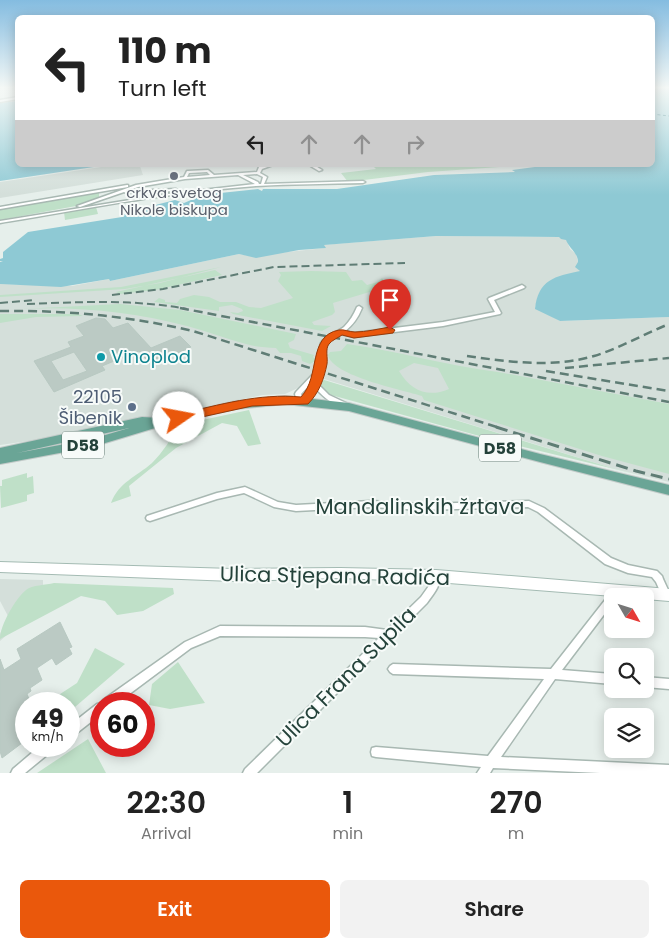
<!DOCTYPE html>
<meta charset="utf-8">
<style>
body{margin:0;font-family:Poppins,sans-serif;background:#f2f2f2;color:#222;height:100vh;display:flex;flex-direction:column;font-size:19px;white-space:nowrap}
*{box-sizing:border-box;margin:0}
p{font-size:16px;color:#767676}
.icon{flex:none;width:28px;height:28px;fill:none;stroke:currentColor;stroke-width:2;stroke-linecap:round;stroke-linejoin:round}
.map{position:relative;height:773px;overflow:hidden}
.sheet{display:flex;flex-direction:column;background:#fff;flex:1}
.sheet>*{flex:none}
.top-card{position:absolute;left:15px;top:15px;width:640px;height:152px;border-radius:8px;box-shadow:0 2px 12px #0003;background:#fff;color:#222;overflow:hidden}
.needle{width:32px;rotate:129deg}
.tools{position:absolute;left:604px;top:588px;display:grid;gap:10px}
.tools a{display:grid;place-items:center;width:50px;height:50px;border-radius:8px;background:#fff;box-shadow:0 2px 12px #0003;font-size:25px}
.speed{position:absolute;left:15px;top:692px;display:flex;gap:10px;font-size:25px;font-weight:700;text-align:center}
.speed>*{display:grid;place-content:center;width:65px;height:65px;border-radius:50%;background:#fff;box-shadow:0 2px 12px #0003;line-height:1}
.speed small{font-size:12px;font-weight:400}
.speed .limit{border:8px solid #d22;background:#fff;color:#111}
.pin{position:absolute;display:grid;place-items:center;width:42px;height:42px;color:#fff;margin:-51px -21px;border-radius:50% 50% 50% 0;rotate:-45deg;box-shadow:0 0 5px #0007}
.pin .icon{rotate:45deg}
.me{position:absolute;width:55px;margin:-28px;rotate:78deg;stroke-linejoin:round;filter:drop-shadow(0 0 4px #0008)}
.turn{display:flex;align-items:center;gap:18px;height:105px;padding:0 20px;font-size:22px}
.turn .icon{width:65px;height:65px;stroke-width:2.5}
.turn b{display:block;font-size:35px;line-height:42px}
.lanes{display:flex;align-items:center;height:48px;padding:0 20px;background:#0003;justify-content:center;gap:25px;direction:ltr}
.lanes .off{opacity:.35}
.eta{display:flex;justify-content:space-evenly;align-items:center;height:85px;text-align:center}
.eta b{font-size:30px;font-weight:600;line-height:35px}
.primary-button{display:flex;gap:10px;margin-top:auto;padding:10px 20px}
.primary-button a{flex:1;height:58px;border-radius:8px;background:#ea580c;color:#fff;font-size:20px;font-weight:600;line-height:58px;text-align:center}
.primary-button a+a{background:#f2f2f2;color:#222}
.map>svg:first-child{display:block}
.built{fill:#d4dfda}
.green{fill:#bfe0c8;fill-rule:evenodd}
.water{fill:#8ec9d4}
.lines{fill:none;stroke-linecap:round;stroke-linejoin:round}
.ferry{stroke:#1c6f80;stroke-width:1;stroke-dasharray:3 2.5;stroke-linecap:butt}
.building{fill:#bbcac4;stroke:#b8c9c2;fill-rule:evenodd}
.street-casing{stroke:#a8b8b2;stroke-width:3}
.secondary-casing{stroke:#a4bbb3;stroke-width:2}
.primary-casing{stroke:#c2cac8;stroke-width:2}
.street{fill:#fff;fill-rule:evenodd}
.secondary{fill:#fff;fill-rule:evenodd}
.primary{fill:#6aa596;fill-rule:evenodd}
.rail-far2{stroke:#5f7d75;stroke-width:2;stroke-dasharray:8 4;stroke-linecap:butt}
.rail-far1{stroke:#5f7d75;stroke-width:2.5;stroke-dasharray:9 5;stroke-linecap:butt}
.rail{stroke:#5f7d75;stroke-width:3;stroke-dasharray:12 6;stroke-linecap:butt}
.route{fill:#ea580c;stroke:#983908}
.worship-dot{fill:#6b7280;stroke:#f7fbf9;stroke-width:2}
.culture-dot{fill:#0f9aa8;stroke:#f7fbf9;stroke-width:2}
.service-dot{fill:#5c6f8a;stroke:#f7fbf9;stroke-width:2}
.labels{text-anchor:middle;stroke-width:4;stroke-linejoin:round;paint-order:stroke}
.far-worship-label{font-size:15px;fill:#5b616d;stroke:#f7fbf9}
.shield{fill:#f7fbf9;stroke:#637a73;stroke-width:1}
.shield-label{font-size:16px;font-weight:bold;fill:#24423a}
.culture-label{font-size:18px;fill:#0d838f;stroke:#f7fbf9;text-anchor:start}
.service-label{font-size:18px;fill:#4e5e75;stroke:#f7fbf9;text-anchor:end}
.near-street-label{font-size:21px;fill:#24423a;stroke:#f7fbf9}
</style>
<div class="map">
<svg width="669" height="773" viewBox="0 0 669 773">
<rect width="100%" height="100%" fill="#e6efeb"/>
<path class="built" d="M108,166H140L143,175L0,198V182Z
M436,236L559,237L566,239L570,249L576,254L580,271L540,291L535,307L560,321L669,317V482L612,468L311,375L298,388L285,394L263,395L64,436L0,445V284L72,286L109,279L110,281L239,254L250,256L325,248L322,245Z
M0,579L43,580V589L10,632L0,641V634L8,616L0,601Z"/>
<path class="green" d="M378,165H527L428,172L348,182L341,173L376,169L373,166Z
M99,192V197L76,206L0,220V208Z
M96,207L98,214L65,220L64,212Z
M221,267L160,283L125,289L0,297V295L121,287Z
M215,270L222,275L155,290L120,294L116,292Z
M311,271L346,272L352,281L362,280L367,285L378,282L382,278L390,290H376L333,303L335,312L332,315L312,322L314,325L331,326L322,331L233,314L230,312L238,313L243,311L242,309L232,305L219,307V311L154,302L159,298L165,300V302L177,303L180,299L194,295L209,297L220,302H236L249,307L261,308L293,298L278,281L281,275L279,272Z
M120,304L180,310L296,334L294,340L288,343L290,348L314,355L313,357L317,360L310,364L302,361L301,356L291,353H280L276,348C266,347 255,347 246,344C226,339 207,331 187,326C134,312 76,306 21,309Z
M0,314H78L83,316L36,317L0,323Z
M347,344C398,351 447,366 498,372L669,404V474L602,456L424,400L422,396C403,390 332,376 328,355L330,352L341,351ZM414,363L438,368L449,389C428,398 411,391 399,371Z
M321,379L612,468L656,479L494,440L331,395L324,391L320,386Z
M249,410L261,444L248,446L237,426L222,423L176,448L129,486L131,496L111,503C119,482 136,477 152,463C163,452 171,439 179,425Z
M27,473V478L33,476L34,493L27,495V501L1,508L0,486H2V480Z
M54,583L173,588L174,594L143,611L117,615L105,601L81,596L0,639C0,625 16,598 26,590C32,585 46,585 54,583Z
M95,648L125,664L75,707L54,698L77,683Z
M178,662L205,703L170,709L149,705L152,684Z
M88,739L106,773H37Z"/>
<path class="water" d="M653,87H669V317L560,321L535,309C538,280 555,276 580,271L575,267L578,262C578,253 569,248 566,240L561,239L559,237L436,236L324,245L326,248L299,250L256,258L239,254L110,281L109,279L61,287L0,284V262L3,261H0V259L3,258V252L28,232L122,217L120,214L175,200L184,203L198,197L211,196V194L258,189L262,191L263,189H337L434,175L515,172L512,170L550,165H652Z
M17,101L18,165H107L0,181V103Z"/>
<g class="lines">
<path class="ferry" d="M652,114L669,116"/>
</g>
<path class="building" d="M96,318L105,319L113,328L128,323L151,348L180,336L191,347L151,365L139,351L102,366L105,370L54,392L34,361L71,347L68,342L84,336L76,326ZM74,352L87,371L63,380L51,361Z
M60,622L72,647L69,648L72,654L56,665L52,658L37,668L42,680L30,688L31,691L27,694L31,704H26V740L2,758L0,751V659L4,670L21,659L17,649Z"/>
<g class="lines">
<defs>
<path id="street" d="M18,97V99L0,102V100Z
M267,165H273L262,169L260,173L267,177L264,184L363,181L365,182L363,183C328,184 292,184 256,186C170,192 85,209 0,223V221L167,194L255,184L238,175L185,179L138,187L127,191L176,189L178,190L177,191L126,193L124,192L80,207L77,206L136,185L184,177L187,171H188L208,170L214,175L257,172L259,167ZM207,172L210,175L187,177L189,173ZM257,174L263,177L261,184H259L258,182L243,175Z
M309,165H314L322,170L319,171Z
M127,185H128V187L0,209V207Z
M522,285L525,287L524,288L494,300L501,313L500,314L443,326L354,337L341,334L331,339L327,343L325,350V362L318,384L329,395L346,403L347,405L346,407C334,407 324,397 316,389L306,403H300L297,401L295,394L296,392L315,372L317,371C318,367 319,363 319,359C320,354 319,348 321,343C325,335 337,333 344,327C350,321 354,314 357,307L359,306L362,308C358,318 353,325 345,331L354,333L443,322L495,312L488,299L489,298ZM313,381L308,392L303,399L301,394Z
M245,487L278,502L296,505L371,501L422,504L529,501L544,508L611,558L628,565L657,571L662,576L663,579L669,592V598L666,599L663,598L656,582L652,577L628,573L605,564L538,512L528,507L422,510L371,507L296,511L274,507L244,493L217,499L150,521L147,520L146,518L147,516L217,493Z
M436,572L439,573C442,585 434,593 427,603L257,773H243L245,769L379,638L365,637L220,636L191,648L116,704H101V714L73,736L69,737V726L97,704L102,703L103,700L185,642L220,626L365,627L387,630L421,597L431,583L433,573Z
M612,594L616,596H612V604L562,670L612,674V684L555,679L501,757L669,765V773H600L493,768L490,773H477L481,767L376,757L372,756L371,752L372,748L376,747L488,756L544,679L393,674L390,672L388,669L390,666L393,664L551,669L609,595Z
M645,677L669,679V689L645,687Z
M40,746H54L53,750L25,773H11L13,769Z"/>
<path id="secondary" d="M0,562L233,569L340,568L436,570L669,589V601L645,599V596H613L436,582L340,578L233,581L0,572Z"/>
<path id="primary" d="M285,396L349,403L540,454L669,485V495L540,462L349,411L285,404L236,409L165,425L92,447L0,464V448L142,417L160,418L236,401ZM129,428L92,439L17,453Z"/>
</defs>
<use href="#street" class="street-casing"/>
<use href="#secondary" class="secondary-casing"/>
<use href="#primary" class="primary-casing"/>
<use href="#street" class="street"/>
<use href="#secondary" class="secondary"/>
<use href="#primary" class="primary"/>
<path class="rail-far2" d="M112,295L163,289L274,267L405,263
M0,303L35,300
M27,304C81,302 134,299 187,309"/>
<path class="rail-far1" d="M180,308L669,402
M0,311C66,310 129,316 193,331L500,428
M467,356C509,362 553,368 594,356C620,348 644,334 669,324
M565,368L669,358
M546,371L669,391"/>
<path class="rail" d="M496,427L636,471L669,479"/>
</g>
<linearGradient id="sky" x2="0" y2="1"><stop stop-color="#84bce0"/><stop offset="0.45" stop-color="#f4f8f6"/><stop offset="1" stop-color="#f4f8f6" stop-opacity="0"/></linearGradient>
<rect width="669" height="195" fill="url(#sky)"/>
<path class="route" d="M390,327L395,330L393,333L354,338L342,335C338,338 332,340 329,344C325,349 328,358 327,364C324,379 319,393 308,404L252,406L179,422L173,418L179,414C219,405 259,393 301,397C321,376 307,336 339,330C344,329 349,332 355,332C366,332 378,329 390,327Z"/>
<circle class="worship-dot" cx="174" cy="176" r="5"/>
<circle class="culture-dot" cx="101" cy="357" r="5"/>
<circle class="service-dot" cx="132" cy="407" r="5"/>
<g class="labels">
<g class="far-worship-label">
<text x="174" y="198">crkva svetog<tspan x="174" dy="17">Nikole biskupa</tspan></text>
</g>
<g class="shield">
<rect x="62" y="431.5" width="42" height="27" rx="4"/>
<rect x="479" y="434.5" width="42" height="27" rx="4"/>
</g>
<g class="shield-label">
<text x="83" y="451">D58</text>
<text x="500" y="454">D58</text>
</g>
<g class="culture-label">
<text x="111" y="363">Vinoplod</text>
</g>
<g class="service-label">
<text x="122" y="403">22105<tspan x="122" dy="21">Šibenik</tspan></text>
</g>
<g class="near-street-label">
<text x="420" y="514">Mandalinskih žrtava</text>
<text transform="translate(335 576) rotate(1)" y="7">Ulica Stjepana Radića</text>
<text transform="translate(346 677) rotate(-45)" y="7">Ulica Frana Supila</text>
</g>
</g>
</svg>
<div class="tools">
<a><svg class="needle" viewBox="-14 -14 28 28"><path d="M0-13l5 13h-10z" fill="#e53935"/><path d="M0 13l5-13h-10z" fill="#767676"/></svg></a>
<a><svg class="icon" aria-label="search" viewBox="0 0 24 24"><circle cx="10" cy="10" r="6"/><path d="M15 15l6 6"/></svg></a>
<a><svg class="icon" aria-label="layers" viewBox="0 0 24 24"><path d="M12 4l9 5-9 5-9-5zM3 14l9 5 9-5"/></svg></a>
</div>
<div class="speed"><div>49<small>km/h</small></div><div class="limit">60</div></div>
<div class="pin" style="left:390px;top:330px;background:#d93025"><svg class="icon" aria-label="arrive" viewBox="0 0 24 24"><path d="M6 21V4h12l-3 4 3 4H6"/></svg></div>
<svg class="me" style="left:179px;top:418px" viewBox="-20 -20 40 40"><circle r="19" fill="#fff"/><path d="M0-13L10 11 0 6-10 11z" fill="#ea580c"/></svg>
<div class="top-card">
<div class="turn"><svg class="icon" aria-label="left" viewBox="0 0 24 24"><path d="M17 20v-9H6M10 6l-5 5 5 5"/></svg><div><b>110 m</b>Turn left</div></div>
<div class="lanes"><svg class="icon" aria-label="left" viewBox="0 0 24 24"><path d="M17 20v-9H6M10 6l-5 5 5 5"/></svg><svg class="icon off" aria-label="ahead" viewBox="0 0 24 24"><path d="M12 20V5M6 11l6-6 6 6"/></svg><svg class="icon off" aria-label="ahead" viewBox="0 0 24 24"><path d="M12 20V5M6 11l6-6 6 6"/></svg><svg class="icon off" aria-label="right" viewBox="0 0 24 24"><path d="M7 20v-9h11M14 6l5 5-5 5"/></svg></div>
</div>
</div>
<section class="sheet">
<div class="eta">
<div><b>22:30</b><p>Arrival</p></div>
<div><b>1</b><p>min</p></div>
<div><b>270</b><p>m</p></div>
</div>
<div class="primary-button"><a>Exit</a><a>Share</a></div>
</section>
